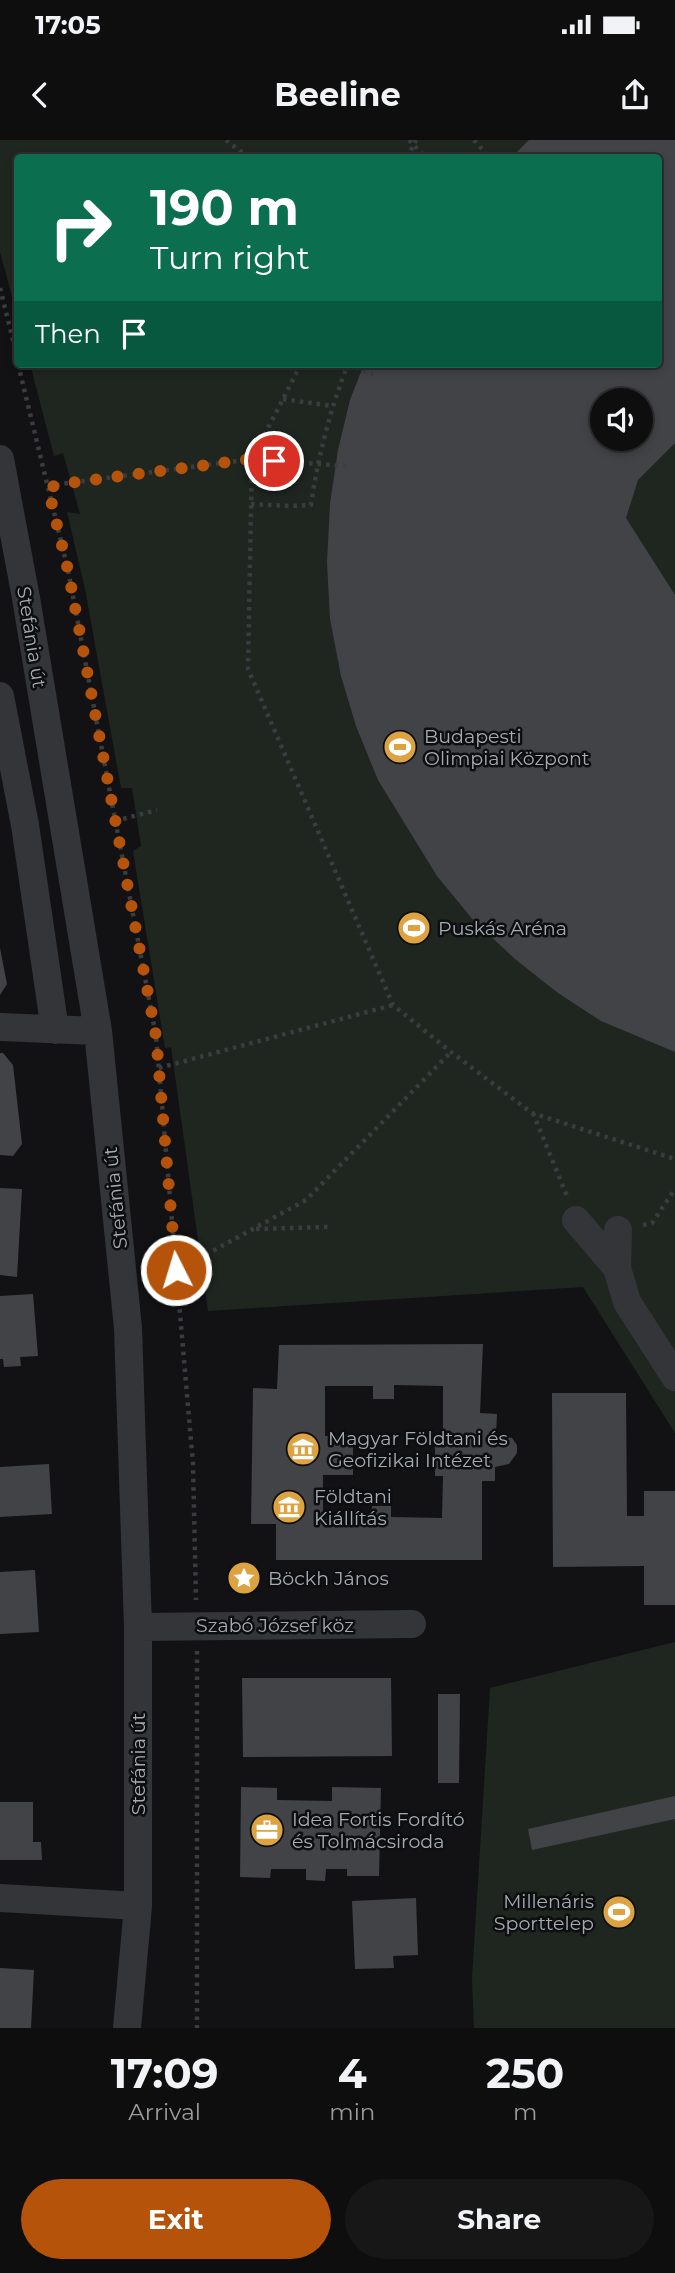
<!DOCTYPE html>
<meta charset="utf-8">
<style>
body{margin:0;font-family:Montserrat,sans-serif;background:#171718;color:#f1f3f6;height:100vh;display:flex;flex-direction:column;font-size:26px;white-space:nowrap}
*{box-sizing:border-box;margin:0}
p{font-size:23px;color:#9b9c9e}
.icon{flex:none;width:38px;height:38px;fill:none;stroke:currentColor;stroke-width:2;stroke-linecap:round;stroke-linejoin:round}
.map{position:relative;height:1888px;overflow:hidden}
.drawer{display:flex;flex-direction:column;background:#0e0e0f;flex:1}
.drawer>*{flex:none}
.hud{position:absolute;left:14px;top:14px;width:648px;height:214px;border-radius:7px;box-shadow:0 4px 10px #0003,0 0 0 2px #2e2e2f;background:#0b6e4f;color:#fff;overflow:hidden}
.controls{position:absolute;left:590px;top:248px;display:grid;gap:14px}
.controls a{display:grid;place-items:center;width:63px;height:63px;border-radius:50%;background:#0e0e0f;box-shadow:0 4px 10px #0003,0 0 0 2px #2e2e2f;font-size:35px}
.pin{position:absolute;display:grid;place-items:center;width:60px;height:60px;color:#fff;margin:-30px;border:4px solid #fff;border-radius:50%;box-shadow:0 2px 7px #0007}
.me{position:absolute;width:77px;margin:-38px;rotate:355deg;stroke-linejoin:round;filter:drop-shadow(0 0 5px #0008)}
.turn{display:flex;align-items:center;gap:24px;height:147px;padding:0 21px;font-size:32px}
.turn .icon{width:91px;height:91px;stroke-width:2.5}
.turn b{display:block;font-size:49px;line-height:60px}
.then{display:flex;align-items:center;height:66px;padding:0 21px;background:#0003;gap:14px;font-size:26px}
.eta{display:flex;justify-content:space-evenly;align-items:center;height:119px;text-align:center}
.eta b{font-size:42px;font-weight:700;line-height:49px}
.primary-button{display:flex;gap:14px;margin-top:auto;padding:14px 21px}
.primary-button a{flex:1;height:80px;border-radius:42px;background:#b45309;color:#fff;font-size:28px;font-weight:700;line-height:80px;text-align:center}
.primary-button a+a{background:#171718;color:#f1f3f6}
.status{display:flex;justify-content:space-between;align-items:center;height:49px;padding:0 35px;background:#0e0e0f;direction:ltr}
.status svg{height:19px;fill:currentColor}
header{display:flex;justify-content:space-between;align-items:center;height:91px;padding:0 21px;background:#0e0e0f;font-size:32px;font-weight:700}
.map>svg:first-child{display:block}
.green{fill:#1f2620;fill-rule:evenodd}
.building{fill:#424347;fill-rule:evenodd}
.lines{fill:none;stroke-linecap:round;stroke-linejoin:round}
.path{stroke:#3a3c3f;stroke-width:4.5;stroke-dasharray:3.5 5;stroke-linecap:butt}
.minor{stroke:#343538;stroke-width:28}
.route{stroke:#b45309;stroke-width:12;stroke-dasharray:0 21.6}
.labels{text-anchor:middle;stroke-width:5;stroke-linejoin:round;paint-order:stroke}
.street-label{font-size:19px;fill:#a5aab3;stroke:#0d0e0f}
.poi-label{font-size:19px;fill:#a5aab3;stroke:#0d0e0f;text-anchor:start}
</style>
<div class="status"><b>17:05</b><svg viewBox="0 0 49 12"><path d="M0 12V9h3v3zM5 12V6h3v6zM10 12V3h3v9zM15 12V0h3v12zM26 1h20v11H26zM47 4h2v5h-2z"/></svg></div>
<header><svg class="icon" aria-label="back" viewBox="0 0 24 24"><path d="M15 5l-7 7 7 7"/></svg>Beeline<svg class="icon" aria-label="share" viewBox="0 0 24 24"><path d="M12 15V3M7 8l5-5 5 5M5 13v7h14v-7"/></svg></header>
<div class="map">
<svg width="675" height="1888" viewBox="0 0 675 1888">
<rect width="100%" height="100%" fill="#121214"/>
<path class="green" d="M0,0H675V1293L583,1147L208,1171L171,907L165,908L133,711L141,706L132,648H121L85,449L67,372L80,374L63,313L54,316L30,224H658V18H18L17,175L0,112ZM602,261H640V299H602Z
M675,1502V1888H474L472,1838L490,1548Z"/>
<path class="building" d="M529,0H675V303L638,340L626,378L675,455V912L601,881L558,853L515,819L474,781L437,736L378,640L356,586L341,536L330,479L327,422L330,364L338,310L350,260L364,224H658V18H511ZM602,261H640V299H602Z
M0,808L7,844L0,855Z
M0,913H3L13,925L22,1004L13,1016L0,1015Z
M0,1048L22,1049L17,1137L0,1135Z
M33,1154L38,1216L20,1217L21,1226L4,1227L3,1219H0V1156Z
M483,1204L480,1273L497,1274L496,1295L512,1298L517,1305V1313L509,1324L495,1327V1341H482V1420H276V1384H251L252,1315L253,1248L277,1249L279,1205ZM394,1245L443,1246V1300H435V1336H443L442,1378L391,1377V1366H372L371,1380L323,1379V1335H353V1296H325V1246H373V1259H394Z
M552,1253H626L627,1376H644V1351H675V1465H644V1426L553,1427Z
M49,1324L52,1374L0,1377V1327Z
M35,1430L39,1492L0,1494V1432Z
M242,1538H391L392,1616L243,1617Z
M438,1554H460L459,1643H438Z
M241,1647L277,1648V1660L332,1661V1647L381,1648L379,1736H347V1729H326L325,1741L306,1740V1729H271L270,1738L240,1737Z
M675,1656V1679L532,1710L528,1689Z
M0,1662H33V1702H41L42,1720H0Z
M416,1758L418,1815L393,1816L394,1828L355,1829L352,1761Z
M0,1828L34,1830L31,1888H0Z"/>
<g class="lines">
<path class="path" d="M226,0L249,18
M409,0L426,18
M474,0L488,16L487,18
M407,18L416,0
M0,148L18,220
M18,224L68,430L156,896L193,1324L196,1460
M301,224L252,319L248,529L393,865L451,912L532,973L675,1019
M347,224L373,234
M283,259L332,266
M48,348L61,344L252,319L348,326
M251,364L289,366L311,365C318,316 330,270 348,224
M115,681L157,670
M159,928L393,865
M533,973L567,1056
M643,1085L652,1083L675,1049
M256,1089L328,1087
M176,1131L306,1060L451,912
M197,1511V1888"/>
<path class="minor" d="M0,319L26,458L98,891L128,1188L138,1487V1766L127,1888
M0,556L25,685L55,890
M0,887L98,891
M576,1080L617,1128L627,1162L675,1237
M617,1128L618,1090
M138,1487L412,1484
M0,1758L138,1766"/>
</g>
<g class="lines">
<path class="route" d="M176,1130L156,896L68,430L48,348L61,344L252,319L274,321"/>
</g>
<defs>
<symbol id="stadium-disc" viewBox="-11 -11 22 22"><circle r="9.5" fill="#dda341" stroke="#0d0e0f"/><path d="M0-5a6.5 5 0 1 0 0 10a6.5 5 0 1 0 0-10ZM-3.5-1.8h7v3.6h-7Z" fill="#fff"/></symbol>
<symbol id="museum-disc" viewBox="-11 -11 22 22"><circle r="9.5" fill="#dda341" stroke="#0d0e0f"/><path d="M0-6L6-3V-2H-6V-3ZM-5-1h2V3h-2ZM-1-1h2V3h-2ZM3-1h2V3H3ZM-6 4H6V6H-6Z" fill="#fff"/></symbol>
<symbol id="sight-disc" viewBox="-11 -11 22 22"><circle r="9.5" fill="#dda341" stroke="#0d0e0f"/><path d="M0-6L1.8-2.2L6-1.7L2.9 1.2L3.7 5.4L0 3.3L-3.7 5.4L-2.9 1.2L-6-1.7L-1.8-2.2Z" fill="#fff"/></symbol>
<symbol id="office-disc" viewBox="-11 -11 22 22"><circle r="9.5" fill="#dda341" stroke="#0d0e0f"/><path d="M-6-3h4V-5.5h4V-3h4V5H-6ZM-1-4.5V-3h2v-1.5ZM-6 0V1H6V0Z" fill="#fff"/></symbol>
</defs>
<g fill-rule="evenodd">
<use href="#stadium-disc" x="381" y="588" width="38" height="38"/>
<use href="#stadium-disc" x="395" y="769" width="38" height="38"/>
<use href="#museum-disc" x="284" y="1290" width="38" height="38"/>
<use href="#museum-disc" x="270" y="1348" width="38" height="38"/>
<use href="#sight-disc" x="225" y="1419" width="38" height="38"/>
<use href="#office-disc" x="248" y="1671" width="38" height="38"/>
<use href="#stadium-disc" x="600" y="1753" width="38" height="38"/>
</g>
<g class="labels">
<g class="street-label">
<text transform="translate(32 497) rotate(81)" y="7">Stefánia út</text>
<text transform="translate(115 1058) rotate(-96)" y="7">Stefánia út</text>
<text x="275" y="1492">Szabó József köz</text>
<text transform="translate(138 1624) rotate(-90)" y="7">Stefánia út</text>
</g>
<g class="poi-label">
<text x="424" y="603">Budapesti<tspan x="424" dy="22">Olimpiai Központ</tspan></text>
<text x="438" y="795">Puskás Aréna</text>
<text x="328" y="1305">Magyar Földtani és<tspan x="328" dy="22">Geofizikai Intézet</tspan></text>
<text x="314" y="1363">Földtani<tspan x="314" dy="22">Kiállítás</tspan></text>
<text x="268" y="1445">Böckh János</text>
<text x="292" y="1686">Idea Fortis Fordító<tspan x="292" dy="22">és Tolmácsiroda</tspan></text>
<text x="594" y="1768" text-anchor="end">Millenáris<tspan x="594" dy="22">Sporttelep</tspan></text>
</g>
</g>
</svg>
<div class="controls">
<a><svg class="icon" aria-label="sound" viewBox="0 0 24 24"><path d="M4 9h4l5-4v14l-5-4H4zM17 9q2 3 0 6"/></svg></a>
</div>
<div class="pin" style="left:274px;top:321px;background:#d93025"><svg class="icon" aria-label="arrive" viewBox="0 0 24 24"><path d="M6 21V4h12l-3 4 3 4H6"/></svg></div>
<svg class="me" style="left:176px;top:1130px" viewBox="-20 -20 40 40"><circle r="17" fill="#b45309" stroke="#fff" stroke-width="3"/><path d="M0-11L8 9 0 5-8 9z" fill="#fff"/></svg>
<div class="hud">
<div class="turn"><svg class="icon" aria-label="right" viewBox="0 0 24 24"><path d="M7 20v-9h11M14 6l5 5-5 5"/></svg><div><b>190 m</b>Turn right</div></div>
<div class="then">Then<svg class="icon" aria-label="arrive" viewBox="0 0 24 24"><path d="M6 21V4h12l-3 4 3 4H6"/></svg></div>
</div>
</div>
<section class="drawer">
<div class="eta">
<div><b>17:09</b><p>Arrival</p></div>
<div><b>4</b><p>min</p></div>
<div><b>250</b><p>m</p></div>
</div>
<div class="primary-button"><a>Exit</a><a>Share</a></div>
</section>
